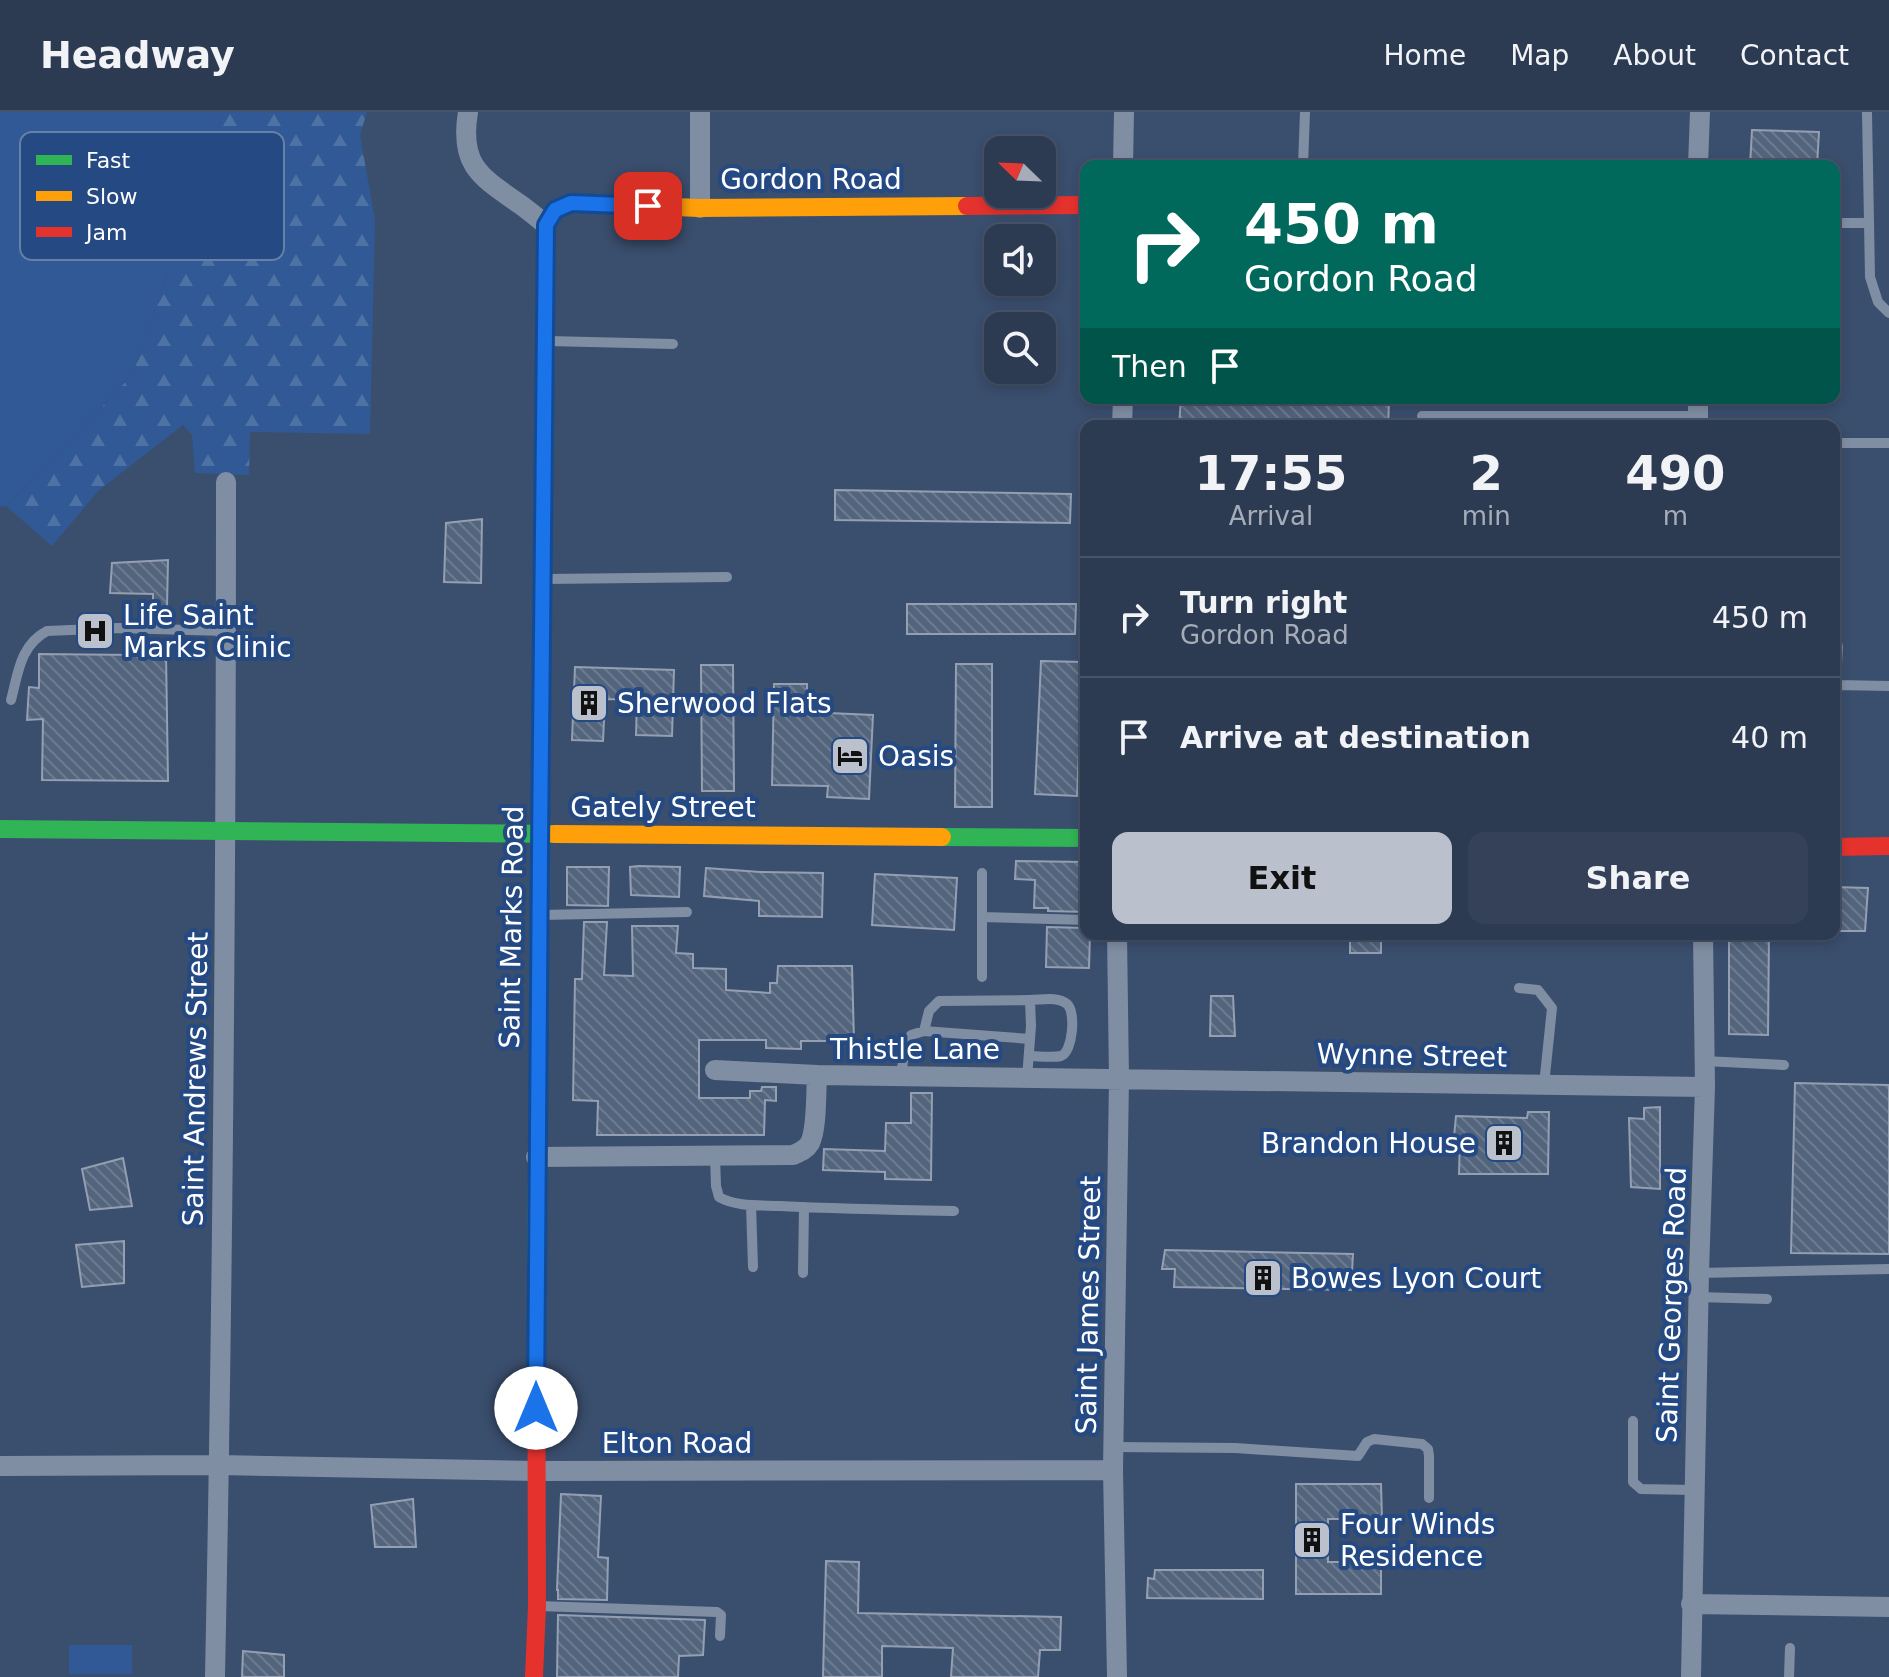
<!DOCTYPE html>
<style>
body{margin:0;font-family:"DejaVu Sans",sans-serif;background:#344159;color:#f1f3f6;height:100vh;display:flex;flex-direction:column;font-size:30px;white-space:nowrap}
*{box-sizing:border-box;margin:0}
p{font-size:26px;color:#a6adb8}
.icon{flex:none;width:44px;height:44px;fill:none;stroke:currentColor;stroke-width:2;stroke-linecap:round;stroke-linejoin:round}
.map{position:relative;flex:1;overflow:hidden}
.sheet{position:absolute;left:1080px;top:308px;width:760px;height:520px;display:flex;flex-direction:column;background:#2c3a52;border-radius:16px;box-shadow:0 4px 12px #0003,0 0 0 2px #485469}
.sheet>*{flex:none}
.hud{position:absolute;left:1080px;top:48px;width:760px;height:244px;border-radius:16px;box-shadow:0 4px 12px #0003,0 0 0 2px #485469;background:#00695c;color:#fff;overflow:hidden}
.needle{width:52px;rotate:293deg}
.controls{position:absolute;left:984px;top:24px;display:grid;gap:16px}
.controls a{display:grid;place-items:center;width:72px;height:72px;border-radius:16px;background:#2c3a52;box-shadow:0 4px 12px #0003,0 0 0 2px #485469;font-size:40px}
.pin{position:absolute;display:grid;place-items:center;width:68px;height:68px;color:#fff;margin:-34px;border-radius:16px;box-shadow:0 4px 12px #0006}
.me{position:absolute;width:88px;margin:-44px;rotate:0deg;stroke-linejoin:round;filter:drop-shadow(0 0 6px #0008)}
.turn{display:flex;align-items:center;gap:28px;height:168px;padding:0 32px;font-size:36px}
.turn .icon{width:104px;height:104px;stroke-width:2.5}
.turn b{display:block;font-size:56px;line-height:68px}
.then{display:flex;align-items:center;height:76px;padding:0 32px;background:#0003;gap:16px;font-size:30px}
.eta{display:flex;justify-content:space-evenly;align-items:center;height:136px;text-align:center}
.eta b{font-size:48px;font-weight:800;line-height:56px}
.button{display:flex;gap:16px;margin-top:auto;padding:16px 32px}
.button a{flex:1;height:92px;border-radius:16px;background:#bac1cc;color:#111;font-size:32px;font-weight:800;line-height:92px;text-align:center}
.button a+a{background:#344159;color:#f1f3f6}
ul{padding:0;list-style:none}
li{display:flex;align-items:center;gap:24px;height:120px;padding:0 32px;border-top:2px solid #485469}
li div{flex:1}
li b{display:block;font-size:30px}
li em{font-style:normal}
header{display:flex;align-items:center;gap:48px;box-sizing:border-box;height:112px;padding:0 40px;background:#2c3a52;border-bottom:2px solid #485469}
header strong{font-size:38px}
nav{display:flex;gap:44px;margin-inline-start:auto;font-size:28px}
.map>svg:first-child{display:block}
.forest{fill:url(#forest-firs)}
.pitch{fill:#305995}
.building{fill:url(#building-back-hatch);stroke:#949fb2;stroke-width:2}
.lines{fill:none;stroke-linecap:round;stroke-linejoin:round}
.lane{stroke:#808ea3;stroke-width:10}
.street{stroke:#808ea3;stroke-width:20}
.fast{stroke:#30b455;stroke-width:18}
.slow{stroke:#ff9f0a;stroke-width:18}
.jam{stroke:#e5322d;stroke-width:18}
.route-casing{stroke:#114b97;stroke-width:20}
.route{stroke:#1a73e8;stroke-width:14}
.labels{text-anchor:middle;stroke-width:8;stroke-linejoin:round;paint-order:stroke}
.street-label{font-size:28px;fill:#fff;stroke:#244983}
.poi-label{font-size:28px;fill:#fff;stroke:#244983;text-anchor:start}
.key{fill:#244983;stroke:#6680a8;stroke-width:2}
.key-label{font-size:22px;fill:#fff}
</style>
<header>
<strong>Headway</strong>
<nav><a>Home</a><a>Map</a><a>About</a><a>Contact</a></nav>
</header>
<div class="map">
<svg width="1889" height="1565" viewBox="0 0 1889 1565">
<defs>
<pattern id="forest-firs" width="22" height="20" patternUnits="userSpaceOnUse" patternTransform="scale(2)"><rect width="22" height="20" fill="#305995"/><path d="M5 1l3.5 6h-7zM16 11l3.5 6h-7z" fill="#4f72a5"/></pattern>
<pattern id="building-back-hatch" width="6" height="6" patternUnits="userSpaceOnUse" patternTransform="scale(2)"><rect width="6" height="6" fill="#53647d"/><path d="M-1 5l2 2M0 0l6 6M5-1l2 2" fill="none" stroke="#6d7b90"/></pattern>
</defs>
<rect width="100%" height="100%" fill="#3a4e6d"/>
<path class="forest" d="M224,0H367L360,23L375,108L370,322L250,320L249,363L195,361L192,323L183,313L99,378L52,434L6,394L132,263Z"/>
<path class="pitch" d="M0,0H224L132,263L6,394L0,395Z
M69,1533H132V1562H69Z"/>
<path class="building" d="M1752,18L1819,20L1817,54H1750Z
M1181,286H1276L1389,291L1388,314H1179Z
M835,378L1071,382L1070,411L835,408Z
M482,407L481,471L444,470L446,411Z
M168,448L167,496L153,497V482L110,481L112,451Z
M907,492H1076L1075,522H907Z
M136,531H155V542L166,541L168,669L42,668L43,607L27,608L29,575L39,576V542L136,543Z
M1041,549L1083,550L1077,684L1035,682Z
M956,552H992V695H955Z
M701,553H733L734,679H702Z
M575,555L674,558L672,624L636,623L637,588L605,587L603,629L572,628Z
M774,572H807V600L873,603L869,687L827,685L828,674L772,673Z
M1016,749L1086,750V800L1048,799V796H1034L1035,768L1015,767Z
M639,754L680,755L679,785L631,783L630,755Z
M567,755H609L608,794L567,793Z
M706,756L760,760L823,761L822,805L759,804V789L704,784Z
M875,762L957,766L954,818L872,813Z
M1834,775L1868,776L1865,819H1834Z
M584,810H607L604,863L633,864L632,814H678L676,841L693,842V856L726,857V878L770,881V871H777L778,854H852L854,929H801V937L766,936V928H699V986H750V979H761L762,975H776V989L765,988L764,1023H597L598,989L573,988L575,867H582Z
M1047,815L1086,816V822H1090L1089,856L1046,855Z
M1350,822H1381V841H1350Z
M1729,822H1769L1768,923L1729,922Z
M1211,884H1233L1235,924H1210Z
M1795,971L1889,973V1142L1791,1141Z
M911,981H932L931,1068L885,1067V1060L823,1058L824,1037L885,1039L886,1011H911Z
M1660,995V1077L1631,1075L1629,1006L1644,1007V996Z
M1528,1000H1549L1548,1062H1459L1460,1026L1454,1025L1456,1004L1527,1006Z
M123,1046L132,1094L90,1098L82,1057Z
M124,1129V1171L82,1175L76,1133Z
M1165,1138L1353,1142L1351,1178L1174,1175L1175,1157H1162Z
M1296,1372H1381L1382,1407H1328V1450H1381V1482H1296Z
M561,1382L601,1384L598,1445L608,1446L607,1488L558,1487V1478H557Z
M413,1387L416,1435H375L371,1393Z
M826,1449L859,1450L858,1501L1061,1505L1060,1538H1040L1038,1565H951L953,1536L882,1534V1565H823Z
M1155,1458H1263V1487L1147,1486L1148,1466L1154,1467Z
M558,1503L705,1508L703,1543L679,1544L678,1565H557Z
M243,1539L284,1543V1565H242Z"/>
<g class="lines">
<path class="lane" d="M1867,0L1870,165L1878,190L1889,201
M1303,54L1305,0
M1834,111H1869
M548,229L673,232
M1422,304H1698
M1834,331H1889
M546,467L727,465
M1834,517L1838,535L1834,606
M1836,573L1889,574
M11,588C18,562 20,533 47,519L118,516L226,519
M541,803L687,800
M982,805L1086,808
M982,865V761
M1519,876L1538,878L1552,896L1544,973
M924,919L929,899L939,889L1030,888L1031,914L1027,966
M1029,944C1038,944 1052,946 1061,944C1073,940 1076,899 1067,892C1058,884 1041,888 1030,888
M1704,949L1784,953
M901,964L904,942L911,923L924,919L1030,927
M715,1044L716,1074L719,1085C736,1095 761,1093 780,1094C838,1097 896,1098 954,1099
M751,1093L753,1155
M803,1161L804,1095
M1699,1161L1889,1157
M1698,1185L1767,1187
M1633,1309V1370L1641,1377L1694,1378
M1114,1335L1235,1336L1358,1344L1367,1330L1374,1327L1422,1332L1428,1337L1429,1344V1386
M539,1494L717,1500L721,1503L720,1524
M1789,1565L1790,1536"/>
<path class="street" d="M468,0C459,54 481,65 521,93C529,99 538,106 546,113
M1123,54L1124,0
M1698,54L1700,0
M700,96V0
M1698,286V314
M1122,314L1123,286
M715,958L817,963L1705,975
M536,1045L793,1043C800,1040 806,1038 810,1031C817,1017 816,980 817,963
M0,1354L219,1353L536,1359L1113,1358
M1691,1492L1889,1495
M215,1565C223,1167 226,768 226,370
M1117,1565L1113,1358L1119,967L1117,822
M1691,1565L1699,1161L1705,975L1703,822"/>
<path class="fast" d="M0,717L554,722
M942,725L1086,726
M536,1156L540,786"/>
<path class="slow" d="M544,320L546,113L555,98L571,91L700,96L967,94
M554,722L942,725"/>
<path class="jam" d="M967,94L1086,93
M1834,735L1889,734
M540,786L544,320
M534,1565L537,1494L536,1156"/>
</g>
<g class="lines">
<defs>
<path id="route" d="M536,1296C536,902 544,507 546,113L555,98L571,91L648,94"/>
</defs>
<use href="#route" class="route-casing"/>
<use href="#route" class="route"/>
</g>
<defs>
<symbol id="hospital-square" viewBox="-11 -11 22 22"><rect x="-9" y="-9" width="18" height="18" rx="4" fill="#bac1cc" stroke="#244983"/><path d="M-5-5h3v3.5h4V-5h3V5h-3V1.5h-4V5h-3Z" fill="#111"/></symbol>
<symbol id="building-square" viewBox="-11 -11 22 22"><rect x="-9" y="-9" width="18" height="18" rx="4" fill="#bac1cc" stroke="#244983"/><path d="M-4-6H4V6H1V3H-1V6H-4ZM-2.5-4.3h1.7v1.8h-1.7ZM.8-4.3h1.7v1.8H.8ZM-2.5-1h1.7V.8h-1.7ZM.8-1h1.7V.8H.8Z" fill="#111"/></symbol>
<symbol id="hotel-square" viewBox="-11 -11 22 22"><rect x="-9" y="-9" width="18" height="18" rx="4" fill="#bac1cc" stroke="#244983"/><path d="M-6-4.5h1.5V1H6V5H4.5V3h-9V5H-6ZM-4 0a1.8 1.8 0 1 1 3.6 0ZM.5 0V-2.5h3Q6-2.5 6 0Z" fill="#111"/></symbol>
</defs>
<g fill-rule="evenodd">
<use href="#hospital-square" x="73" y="497" width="44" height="44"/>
<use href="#building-square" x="567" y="569" width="44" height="44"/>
<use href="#hotel-square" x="828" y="622" width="44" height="44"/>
<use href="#building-square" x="1482" y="1009" width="44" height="44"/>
<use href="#building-square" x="1241" y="1144" width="44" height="44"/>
<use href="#building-square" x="1290" y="1406" width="44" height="44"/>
</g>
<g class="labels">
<g class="street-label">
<text x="811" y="77">Gordon Road</text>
<text x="663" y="705">Gately Street</text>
<text transform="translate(511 815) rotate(-89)" y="10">Saint Marks Road</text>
<text x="915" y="947">Thistle Lane</text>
<text transform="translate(1412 943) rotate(1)" y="10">Wynne Street</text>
<text transform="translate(195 967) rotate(-89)" y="10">Saint Andrews Street</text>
<text transform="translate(1088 1193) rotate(-89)" y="10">Saint James Street</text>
<text transform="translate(1671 1193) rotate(-88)" y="10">Saint Georges Road</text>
<text x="677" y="1341">Elton Road</text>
</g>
<g class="poi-label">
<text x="123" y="513">Life Saint<tspan x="123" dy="32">Marks Clinic</tspan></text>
<text x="617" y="601">Sherwood Flats</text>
<text x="878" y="654">Oasis</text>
<text x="1476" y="1041" text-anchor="end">Brandon House</text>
<text x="1291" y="1176">Bowes Lyon Court</text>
<text x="1340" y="1422">Four Winds<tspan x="1340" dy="32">Residence</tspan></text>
</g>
</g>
<rect x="20" y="20" width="264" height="128" rx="12" class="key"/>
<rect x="36" y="43" width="36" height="10" fill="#30b455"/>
<rect x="36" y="79" width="36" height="10" fill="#ff9f0a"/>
<rect x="36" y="115" width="36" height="10" fill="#e5322d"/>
<g class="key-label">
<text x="86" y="56">Fast</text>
<text x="86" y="92">Slow</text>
<text x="86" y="128">Jam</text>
</g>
</svg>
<div class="controls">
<a><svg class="needle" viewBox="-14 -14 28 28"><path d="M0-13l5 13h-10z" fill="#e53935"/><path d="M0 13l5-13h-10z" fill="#a6adb8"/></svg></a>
<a><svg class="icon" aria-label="sound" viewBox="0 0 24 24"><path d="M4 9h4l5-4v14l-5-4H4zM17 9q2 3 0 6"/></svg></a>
<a><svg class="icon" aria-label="search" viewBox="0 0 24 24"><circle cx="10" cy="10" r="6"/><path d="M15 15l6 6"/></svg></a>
</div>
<div class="pin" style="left:648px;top:94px;background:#d93025"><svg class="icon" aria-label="arrive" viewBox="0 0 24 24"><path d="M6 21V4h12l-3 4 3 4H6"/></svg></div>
<svg class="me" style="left:536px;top:1296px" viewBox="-20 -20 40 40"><circle r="19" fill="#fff"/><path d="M0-13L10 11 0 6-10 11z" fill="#1a73e8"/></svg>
<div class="hud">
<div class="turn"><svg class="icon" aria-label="right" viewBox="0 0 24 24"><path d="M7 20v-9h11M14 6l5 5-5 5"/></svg><div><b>450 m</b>Gordon Road</div></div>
<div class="then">Then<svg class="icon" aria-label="arrive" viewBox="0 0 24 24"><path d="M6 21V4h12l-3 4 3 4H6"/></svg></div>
</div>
<section class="sheet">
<div class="eta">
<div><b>17:55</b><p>Arrival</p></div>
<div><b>2</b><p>min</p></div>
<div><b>490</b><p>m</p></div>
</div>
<ul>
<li><svg class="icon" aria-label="right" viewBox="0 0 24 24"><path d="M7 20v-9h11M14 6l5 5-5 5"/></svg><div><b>Turn right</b><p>Gordon Road</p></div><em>450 m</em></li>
<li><svg class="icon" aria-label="arrive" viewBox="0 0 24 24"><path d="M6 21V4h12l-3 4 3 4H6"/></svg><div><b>Arrive at destination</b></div><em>40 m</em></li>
</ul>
<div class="button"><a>Exit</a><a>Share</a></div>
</section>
</div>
